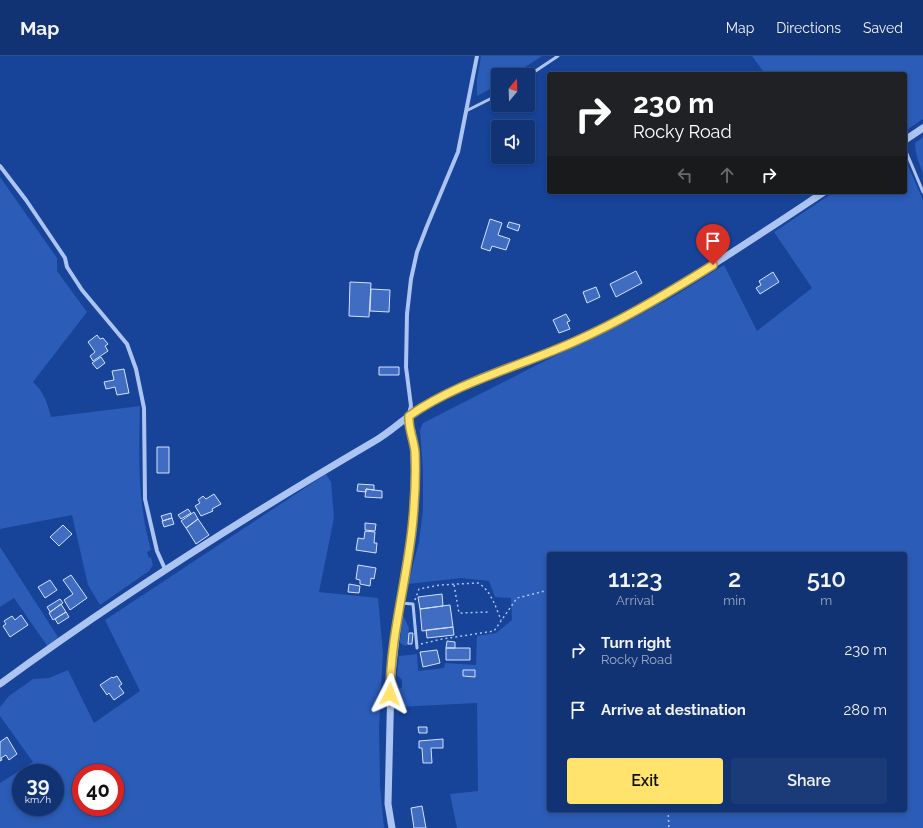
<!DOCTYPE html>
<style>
body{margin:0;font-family:Raleway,sans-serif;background:#1a3a78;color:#f1f3f6;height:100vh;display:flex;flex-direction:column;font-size:15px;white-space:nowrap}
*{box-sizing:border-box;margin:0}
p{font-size:13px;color:#9caac4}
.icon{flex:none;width:22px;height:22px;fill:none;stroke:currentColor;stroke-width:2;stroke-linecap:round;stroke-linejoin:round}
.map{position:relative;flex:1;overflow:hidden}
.sheet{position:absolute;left:547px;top:496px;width:360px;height:260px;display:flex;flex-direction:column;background:#113273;border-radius:4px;box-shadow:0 2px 6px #0003,0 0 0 1px #304d85}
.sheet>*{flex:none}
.top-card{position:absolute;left:547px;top:16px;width:360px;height:122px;border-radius:4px;box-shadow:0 2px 6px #0003,0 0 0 1px #304d85;background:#202124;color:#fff;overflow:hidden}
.needle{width:26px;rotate:19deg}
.controls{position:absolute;left:491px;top:12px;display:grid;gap:8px}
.controls a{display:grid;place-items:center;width:44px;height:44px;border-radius:4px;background:#113273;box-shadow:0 2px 6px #0003,0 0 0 1px #304d85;font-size:20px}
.speed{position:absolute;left:12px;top:708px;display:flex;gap:8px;font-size:20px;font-weight:700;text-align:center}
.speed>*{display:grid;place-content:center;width:52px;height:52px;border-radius:50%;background:#113273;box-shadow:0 2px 6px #0003,0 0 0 1px #304d85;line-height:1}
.speed small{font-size:10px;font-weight:400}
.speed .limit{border:6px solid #d22;background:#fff;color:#111}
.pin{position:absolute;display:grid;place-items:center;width:34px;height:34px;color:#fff;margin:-41px -17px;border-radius:50% 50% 50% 0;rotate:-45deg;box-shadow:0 0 4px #0007}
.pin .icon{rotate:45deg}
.me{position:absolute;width:44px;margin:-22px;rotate:3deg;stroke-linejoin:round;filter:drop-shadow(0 0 3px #0008)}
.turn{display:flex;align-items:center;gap:14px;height:84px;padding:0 20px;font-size:18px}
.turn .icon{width:52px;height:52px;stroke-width:2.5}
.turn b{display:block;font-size:28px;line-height:34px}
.lanes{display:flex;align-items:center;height:38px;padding:0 20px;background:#0003;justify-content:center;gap:20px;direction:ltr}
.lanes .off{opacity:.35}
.eta{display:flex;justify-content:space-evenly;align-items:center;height:68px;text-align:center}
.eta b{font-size:24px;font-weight:600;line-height:28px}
.primary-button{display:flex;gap:8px;margin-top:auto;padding:8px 20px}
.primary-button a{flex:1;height:46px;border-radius:4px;background:#ffe36c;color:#111;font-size:16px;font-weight:600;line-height:46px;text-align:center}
.primary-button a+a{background:#1a3a78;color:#f1f3f6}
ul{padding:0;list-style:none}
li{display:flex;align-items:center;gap:12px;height:60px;padding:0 20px}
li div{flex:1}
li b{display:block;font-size:15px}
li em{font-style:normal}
header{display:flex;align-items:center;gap:24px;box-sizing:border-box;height:56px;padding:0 20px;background:#113273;border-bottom:1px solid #304d85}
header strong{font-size:19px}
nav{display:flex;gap:22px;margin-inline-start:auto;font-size:14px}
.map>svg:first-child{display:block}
.green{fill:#2b5cb7;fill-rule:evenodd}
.building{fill:#406cc1;stroke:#d3e2fc}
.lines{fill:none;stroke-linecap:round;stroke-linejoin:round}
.path{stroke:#acc4f2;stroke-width:1.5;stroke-dasharray:2 3;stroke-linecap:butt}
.service{stroke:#acc4f2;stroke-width:3}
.minor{stroke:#acc4f2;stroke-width:4}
.tertiary{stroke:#acc4f2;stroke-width:7}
.route-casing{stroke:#a69446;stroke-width:10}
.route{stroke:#ffe36c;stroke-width:7}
</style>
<header>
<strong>Map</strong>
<nav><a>Map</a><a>Directions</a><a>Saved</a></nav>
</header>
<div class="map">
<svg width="923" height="772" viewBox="0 0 923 772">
<rect width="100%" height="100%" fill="#174399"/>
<path class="green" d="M481,0H542L513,19H498V29L477,40V24Z
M752,0H923V63L905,75V18H765Z
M923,81V117C919,107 915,98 915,87Z
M905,103L923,144V772H457L450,738L478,735L477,647L398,651L395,635L402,631V624L397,619L399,600L417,598L418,615L444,612L445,607L476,609L477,580L496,577L512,564L511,542L495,541L489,525L461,522L408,528L419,486L423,454V414L420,374L423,367L580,287L628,265L676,239L724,209L757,275L812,232L774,176L834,136H905ZM549,498H905V754H549Z
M0,121L57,202V215L87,256L33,326C44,336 47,346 51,361L140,350C139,401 137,444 151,494L147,496L149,502L151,501L153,509L149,515L100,549L88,529L72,459L0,473Z
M326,418L331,426L334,462L319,536L378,542L383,597L379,671L380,730L384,772H0V727L33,706L0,660V651L9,640L33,623L49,622L68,614L94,667L140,635L105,564ZM21,717H55V751H21ZM81,717H115V751H81Z
M0,491L58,581L48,591L14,542L0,551Z
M402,557L409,572L408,589L405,590L400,587Z"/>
<path class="building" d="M490,163L502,167L498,179L510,183L506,194L492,190L490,195L481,192Z
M509,166L520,169L518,175L507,171Z
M636,215L642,227L616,241L610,228Z
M773,216L779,226L760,238L756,232L761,229L759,225Z
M350,226L371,227L369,261L349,260Z
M596,231L600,241L587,247L583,236Z
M371,233L390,234L389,256L370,255Z
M566,258L570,265L567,266L570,273L559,277L553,264Z
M97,279L100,283L103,282L108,288L105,290L108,295L93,305L90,300L95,296L88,286Z
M101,301L105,307L97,313L92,307Z
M379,311H399V319H379Z
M124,313L129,337L117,339L115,331L106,333L104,326L114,324L112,315Z
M157,391H169V417H157Z
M358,428L374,429V434L366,433V436L357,435Z
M366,433L382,435V442L365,441Z
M214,438L221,448L212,453L213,455L201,460L195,450L200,447L198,444L203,440L206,443Z
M188,453L191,457L181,463L178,459Z
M194,456L198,463L186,472L181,465Z
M171,457L172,462L163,465L161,460Z
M172,462L174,468L164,471L162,465Z
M198,463L209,479L196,488L186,472Z
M365,467L376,468L375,475L365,474Z
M63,469L72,478L59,490L50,481Z
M365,475L375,476L374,487H377L376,497L356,494L358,482L364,483Z
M358,509L376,512L374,523L371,522L370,530L360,528V524L356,523Z
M71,519L87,542L70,554L64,544L73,538L63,524Z
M50,524L57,534L45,542L38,531Z
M349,528L360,530L359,537L348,536Z
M442,538L443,550L420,553L418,541Z
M60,543L63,547L50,556L47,551Z
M61,548L66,556L53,564L49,557Z
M450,549L453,571L422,575L420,553Z
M66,556L69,561L58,568L55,563Z
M21,559L28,569L10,581L3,570L6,568L4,565L12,560L15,564Z
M453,571L454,579L427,582L426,574Z
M409,577H413L412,588H408Z
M447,585L455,586V592H446Z
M446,592H470V604H446Z
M437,594L440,607L423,611L420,596Z
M463,614H475V621L463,620Z
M117,620L122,628L119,630L124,637L114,644L109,637L107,639L100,629L112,621L113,622Z
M418,671H427V677H419Z
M7,681L17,698L9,704L6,699L1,702L2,704L0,705V686Z
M443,683V692H431L432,707H423L422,692H419V685Z
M422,750L426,772H414L411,752Z"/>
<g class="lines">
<path class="path" d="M454,529L459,557L490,556
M415,544L419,533L440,529L478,527C491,534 496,552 501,564
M421,588L442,583L494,575L517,542L549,534
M668,754L669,772"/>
<path class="service" d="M528,20L558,0
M466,55L498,39
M905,93L923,136
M400,547L413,548L417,592"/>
<path class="minor" d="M0,110L26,144L59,193L65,202L67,211L82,234L127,288L136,313L144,352L145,443L157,495L165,513
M409,358L411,350L406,311L407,258L411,223L417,196L427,170L458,96L477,0"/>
<path class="tertiary" d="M905,84L923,72
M0,628C120,540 245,461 373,386C393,375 408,358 428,347C476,321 530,307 580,283C666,242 744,189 824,136
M392,772L388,748L391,626L401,538L413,465L415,425L414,396L412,375L408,368L409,360"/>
</g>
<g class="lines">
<defs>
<path id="route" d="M390,638C390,579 408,522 413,463C415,441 416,418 415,396C414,384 408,372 409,360C459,325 522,310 578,284C625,263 670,236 713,209"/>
</defs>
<use href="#route" class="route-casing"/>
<use href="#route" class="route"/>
</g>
</svg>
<div class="controls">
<a><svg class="needle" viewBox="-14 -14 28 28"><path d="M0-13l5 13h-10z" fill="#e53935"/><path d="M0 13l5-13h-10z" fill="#9caac4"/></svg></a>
<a><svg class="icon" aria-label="sound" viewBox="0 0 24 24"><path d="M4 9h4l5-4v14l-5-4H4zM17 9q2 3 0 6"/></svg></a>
</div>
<div class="speed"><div>39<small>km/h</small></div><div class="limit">40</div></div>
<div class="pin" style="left:713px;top:209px;background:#d93025"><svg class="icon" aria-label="arrive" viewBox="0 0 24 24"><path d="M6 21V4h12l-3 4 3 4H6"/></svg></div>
<svg class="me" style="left:390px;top:638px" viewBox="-20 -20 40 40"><path d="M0-17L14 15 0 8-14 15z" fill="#ffe36c" stroke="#fff" stroke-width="4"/></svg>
<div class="top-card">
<div class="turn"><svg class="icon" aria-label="right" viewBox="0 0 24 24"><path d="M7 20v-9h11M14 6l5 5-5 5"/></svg><div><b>230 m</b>Rocky Road</div></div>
<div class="lanes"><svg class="icon off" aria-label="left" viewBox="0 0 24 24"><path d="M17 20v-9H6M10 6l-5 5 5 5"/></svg><svg class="icon off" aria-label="ahead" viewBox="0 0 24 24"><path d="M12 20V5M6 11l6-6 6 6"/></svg><svg class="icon" aria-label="right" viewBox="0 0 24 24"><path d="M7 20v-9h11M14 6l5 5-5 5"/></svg></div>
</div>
<section class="sheet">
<div class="eta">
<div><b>11:23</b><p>Arrival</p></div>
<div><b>2</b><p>min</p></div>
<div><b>510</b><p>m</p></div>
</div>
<ul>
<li><svg class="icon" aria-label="right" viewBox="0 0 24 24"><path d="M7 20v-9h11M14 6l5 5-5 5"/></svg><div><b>Turn right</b><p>Rocky Road</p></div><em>230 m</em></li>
<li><svg class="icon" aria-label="arrive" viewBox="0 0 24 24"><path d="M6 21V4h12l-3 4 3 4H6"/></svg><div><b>Arrive at destination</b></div><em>280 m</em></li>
</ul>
<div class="primary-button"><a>Exit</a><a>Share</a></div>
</section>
</div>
